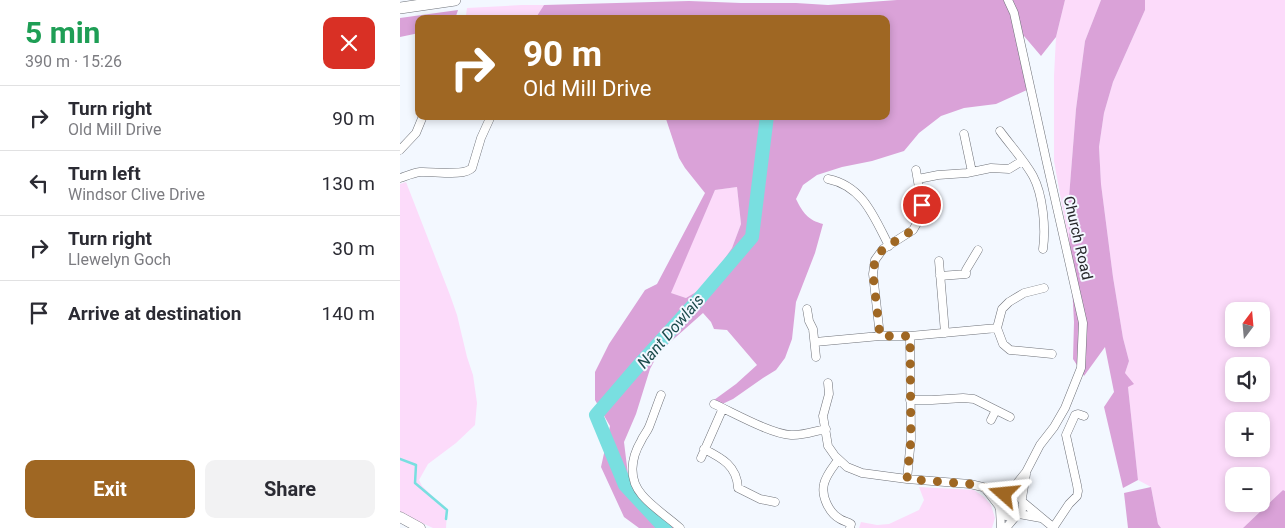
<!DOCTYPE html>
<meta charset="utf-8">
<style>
body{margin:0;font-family:Roboto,sans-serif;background:#f2f2f3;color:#2b2b33;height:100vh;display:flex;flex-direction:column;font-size:19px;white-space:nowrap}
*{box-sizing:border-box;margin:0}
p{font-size:16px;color:#7c7c81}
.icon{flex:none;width:28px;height:28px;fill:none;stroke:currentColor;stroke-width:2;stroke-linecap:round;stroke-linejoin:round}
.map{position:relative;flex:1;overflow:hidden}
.side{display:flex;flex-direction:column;background:#fff;width:400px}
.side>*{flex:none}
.hud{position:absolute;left:15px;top:15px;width:475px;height:105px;border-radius:10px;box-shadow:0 2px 8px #0003;background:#9f6723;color:#fff;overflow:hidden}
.needle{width:32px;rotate:16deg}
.tools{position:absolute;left:825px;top:302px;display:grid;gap:10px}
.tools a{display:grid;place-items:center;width:45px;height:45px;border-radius:10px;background:#fff;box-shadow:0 2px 8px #0003;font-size:25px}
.pin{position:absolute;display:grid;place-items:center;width:42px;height:42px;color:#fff;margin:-21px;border:2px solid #fff;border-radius:50%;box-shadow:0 1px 5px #0007}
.me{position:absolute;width:55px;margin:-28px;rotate:288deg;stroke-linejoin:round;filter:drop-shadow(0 0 4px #0008)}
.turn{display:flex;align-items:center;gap:18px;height:105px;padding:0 25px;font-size:22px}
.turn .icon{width:65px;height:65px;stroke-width:2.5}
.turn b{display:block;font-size:35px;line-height:42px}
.round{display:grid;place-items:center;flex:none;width:52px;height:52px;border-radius:10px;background:#f2f2f3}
.headline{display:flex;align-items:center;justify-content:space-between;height:85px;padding:0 25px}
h1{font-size:30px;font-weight:700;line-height:38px;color:#1e9e55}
.cta{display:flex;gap:10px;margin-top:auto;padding:10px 25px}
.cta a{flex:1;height:58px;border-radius:10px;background:#9f6723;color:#fff;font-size:20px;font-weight:700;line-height:58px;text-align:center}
.cta a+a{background:#f2f2f3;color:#2b2b33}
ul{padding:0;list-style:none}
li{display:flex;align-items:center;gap:15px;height:65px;padding:0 25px;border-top:1px solid #e1e1e2}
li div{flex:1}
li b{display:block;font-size:19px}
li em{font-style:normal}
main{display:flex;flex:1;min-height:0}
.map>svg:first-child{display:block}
.green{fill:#fcdbfa;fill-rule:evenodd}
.forest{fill:#daa2d8;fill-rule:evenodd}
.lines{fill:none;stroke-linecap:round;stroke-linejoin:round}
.stream{stroke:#79dfe0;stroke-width:2.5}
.river{stroke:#79dfe0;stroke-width:14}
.minor-casing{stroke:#6f7279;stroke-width:9}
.major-casing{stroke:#6f7279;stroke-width:11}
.highway-casing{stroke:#6f7279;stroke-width:12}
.minor{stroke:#fff;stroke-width:8}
.major{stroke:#fff;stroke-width:10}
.highway{stroke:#fff;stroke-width:11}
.route{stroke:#9f6723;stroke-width:9;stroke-dasharray:0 16.2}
.labels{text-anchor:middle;stroke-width:4;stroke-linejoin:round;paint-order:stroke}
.street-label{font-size:15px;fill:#252629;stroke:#f3f8ff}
.water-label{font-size:16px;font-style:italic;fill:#1b4a4b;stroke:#f3f8ff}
</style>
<main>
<section class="side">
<div class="headline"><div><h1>5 min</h1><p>390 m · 15:26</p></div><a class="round" style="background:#d93025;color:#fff"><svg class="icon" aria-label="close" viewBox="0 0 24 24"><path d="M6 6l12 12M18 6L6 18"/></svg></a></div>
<ul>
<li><svg class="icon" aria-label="right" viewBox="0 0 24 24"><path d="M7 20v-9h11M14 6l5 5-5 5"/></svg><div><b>Turn right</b><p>Old Mill Drive</p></div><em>90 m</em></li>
<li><svg class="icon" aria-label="left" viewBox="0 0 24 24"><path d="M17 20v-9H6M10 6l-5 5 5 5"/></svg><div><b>Turn left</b><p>Windsor Clive Drive</p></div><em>130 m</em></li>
<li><svg class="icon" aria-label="right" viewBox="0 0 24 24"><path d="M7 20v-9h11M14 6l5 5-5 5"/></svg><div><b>Turn right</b><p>Llewelyn Goch</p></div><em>30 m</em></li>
<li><svg class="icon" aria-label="arrive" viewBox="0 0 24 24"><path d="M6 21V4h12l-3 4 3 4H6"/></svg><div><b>Arrive at destination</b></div><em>140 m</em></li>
</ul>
<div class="cta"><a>Exit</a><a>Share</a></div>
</section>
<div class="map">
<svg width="885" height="528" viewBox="0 0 885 528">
<rect width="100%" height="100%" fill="#f3f8ff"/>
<path class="green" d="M665,0H701L685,41L676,109L668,210L671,255L654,161V76L656,37Z
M745,0H885V491L883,490L843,528H761L758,524L751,487L738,480L728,387L725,373L729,361L723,338L713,277L701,184L699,147L704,113L713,82L745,10ZM834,311H861V339H834ZM834,366H861V394H834ZM834,421H861V449H834ZM834,476H861V504H834Z
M122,5H144L138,16L231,19H55L57,16L66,15L67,8Z
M6,182L50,295L57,315L67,357L73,375L77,403L75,425L56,443L28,464L19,480L22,486L47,510L46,528H33L0,513V184Z
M337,187L341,224L332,248L306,286L286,298L270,293L315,190Z
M519,487L574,490L584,497L591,505L595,518L592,528H459L461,522L477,525L489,524L519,510L524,500Z"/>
<path class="forest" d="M497,0H665L656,37L641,56L624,36L617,43L629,89L596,104L564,108L541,116L519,133L504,151L472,161L442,167L417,175L403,185L396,199C403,213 408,220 423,224L415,253L396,302L392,339L385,358L376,370L363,378L333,399L318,406L314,400L336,384L357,365L327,330L314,329L311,322L303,313L259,352L250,369L236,414L224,442L229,483L254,510L274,528H239L224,517L201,467L210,426L195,400V372L209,344L245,290L257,284L305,193L285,168L279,158L265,116H486V19H231L137,16L144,5L289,1L341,3H396L428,5ZM337,187L341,224L332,248L306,286L286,298L271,293L315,190Z
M701,0H745V10L713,82L704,113L699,147L701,184L713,277L723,338L729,361L725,373L734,384L728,387L738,480L723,488L704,407L714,392L705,347L684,376L673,359L674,322L668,210L676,109L685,41Z
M58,10L55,19H19V33L0,37V18Z
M751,487L758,524L761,528H728L724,493Z
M883,490L885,491V528H843Z"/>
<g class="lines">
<path class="stream" d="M0,459L16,465L15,483L47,510L46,519"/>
<path class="river" d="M265,528L225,485L196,415L239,365L299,299L352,237L367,116"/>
<defs>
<path id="minor" d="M608,0L614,13L646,159L683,323L681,368L665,408L654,427L640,445L626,472L610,492
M600,131C611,146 624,160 633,176C643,195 646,228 643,249
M564,134L572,172
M0,150L16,133L23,116
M0,178C6,176 13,173 20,172C33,171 64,177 72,168L81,138L91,116
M428,179C463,186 474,217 489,246
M518,179L538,175L567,173L591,168L609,169L622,161
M539,261L545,333
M540,276L566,274V270L578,250
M644,288L624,293L609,302L602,309L597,328L603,344L610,350L652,354
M407,309L409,321L413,329L416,357
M480,336L473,274L475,260L483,249L513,230L520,218L522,205L516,170
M415,342L480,336H510L597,328
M428,383L429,394L423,416L428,446L435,456L447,467L462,473L507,479L570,484L608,493
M261,395C257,405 253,417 249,427C247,432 243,436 241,441C231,458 228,479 242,495C253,508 268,517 280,528
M510,400H532L563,398L574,399L610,417
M314,404C334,413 371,434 391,435C402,436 415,431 426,429
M591,420L596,410
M304,449C322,458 337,466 338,488L360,499L375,502
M301,458L323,408
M438,460C433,467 426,475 424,484C421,496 429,513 440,519C443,521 448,522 451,524L450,528
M507,479L511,439L510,336
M585,488L599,506
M599 505a12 12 0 1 1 24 0a12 12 0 1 1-24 0Z
M622,498L626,474
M624,503L654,528
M600,510L601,528
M619,514L641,518
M606,528L616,516
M653,528L669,504L677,496L678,491L677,485L666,435L675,415L678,414L684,416"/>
<path id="major" d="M0,517L20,528"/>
<path id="highway" d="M0,8L55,0"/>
</defs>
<use href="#minor" class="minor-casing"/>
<use href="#major" class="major-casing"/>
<use href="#highway" class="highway-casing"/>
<use href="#minor" class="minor"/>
<use href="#major" class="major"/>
<use href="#highway" class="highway"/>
</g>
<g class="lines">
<path class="route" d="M522,205L520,218L513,230L483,249L475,260L473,274L480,336H510L511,439L507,479L570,484L608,493L604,494"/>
</g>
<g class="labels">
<g class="street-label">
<text transform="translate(678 238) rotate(77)" y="5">Church Road</text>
</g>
<g class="water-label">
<text transform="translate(270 331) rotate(-49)" y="6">Nant Dowlais</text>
</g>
</g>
</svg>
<div class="tools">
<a><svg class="needle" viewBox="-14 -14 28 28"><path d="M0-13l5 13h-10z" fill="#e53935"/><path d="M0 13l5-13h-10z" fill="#7c7c81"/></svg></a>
<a><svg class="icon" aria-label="sound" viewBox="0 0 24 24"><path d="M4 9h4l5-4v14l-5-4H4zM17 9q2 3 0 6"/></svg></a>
<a>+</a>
<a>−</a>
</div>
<div class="pin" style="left:522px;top:205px;background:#d93025"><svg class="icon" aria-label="arrive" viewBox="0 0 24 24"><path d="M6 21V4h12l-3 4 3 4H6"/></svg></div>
<svg class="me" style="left:604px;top:494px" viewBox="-20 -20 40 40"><path d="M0-17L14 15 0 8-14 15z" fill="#9f6723" stroke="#fff" stroke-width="4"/></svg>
<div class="hud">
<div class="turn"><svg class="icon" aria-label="right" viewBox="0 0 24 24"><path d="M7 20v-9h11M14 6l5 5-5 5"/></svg><div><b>90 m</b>Old Mill Drive</div></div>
</div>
</div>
</main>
